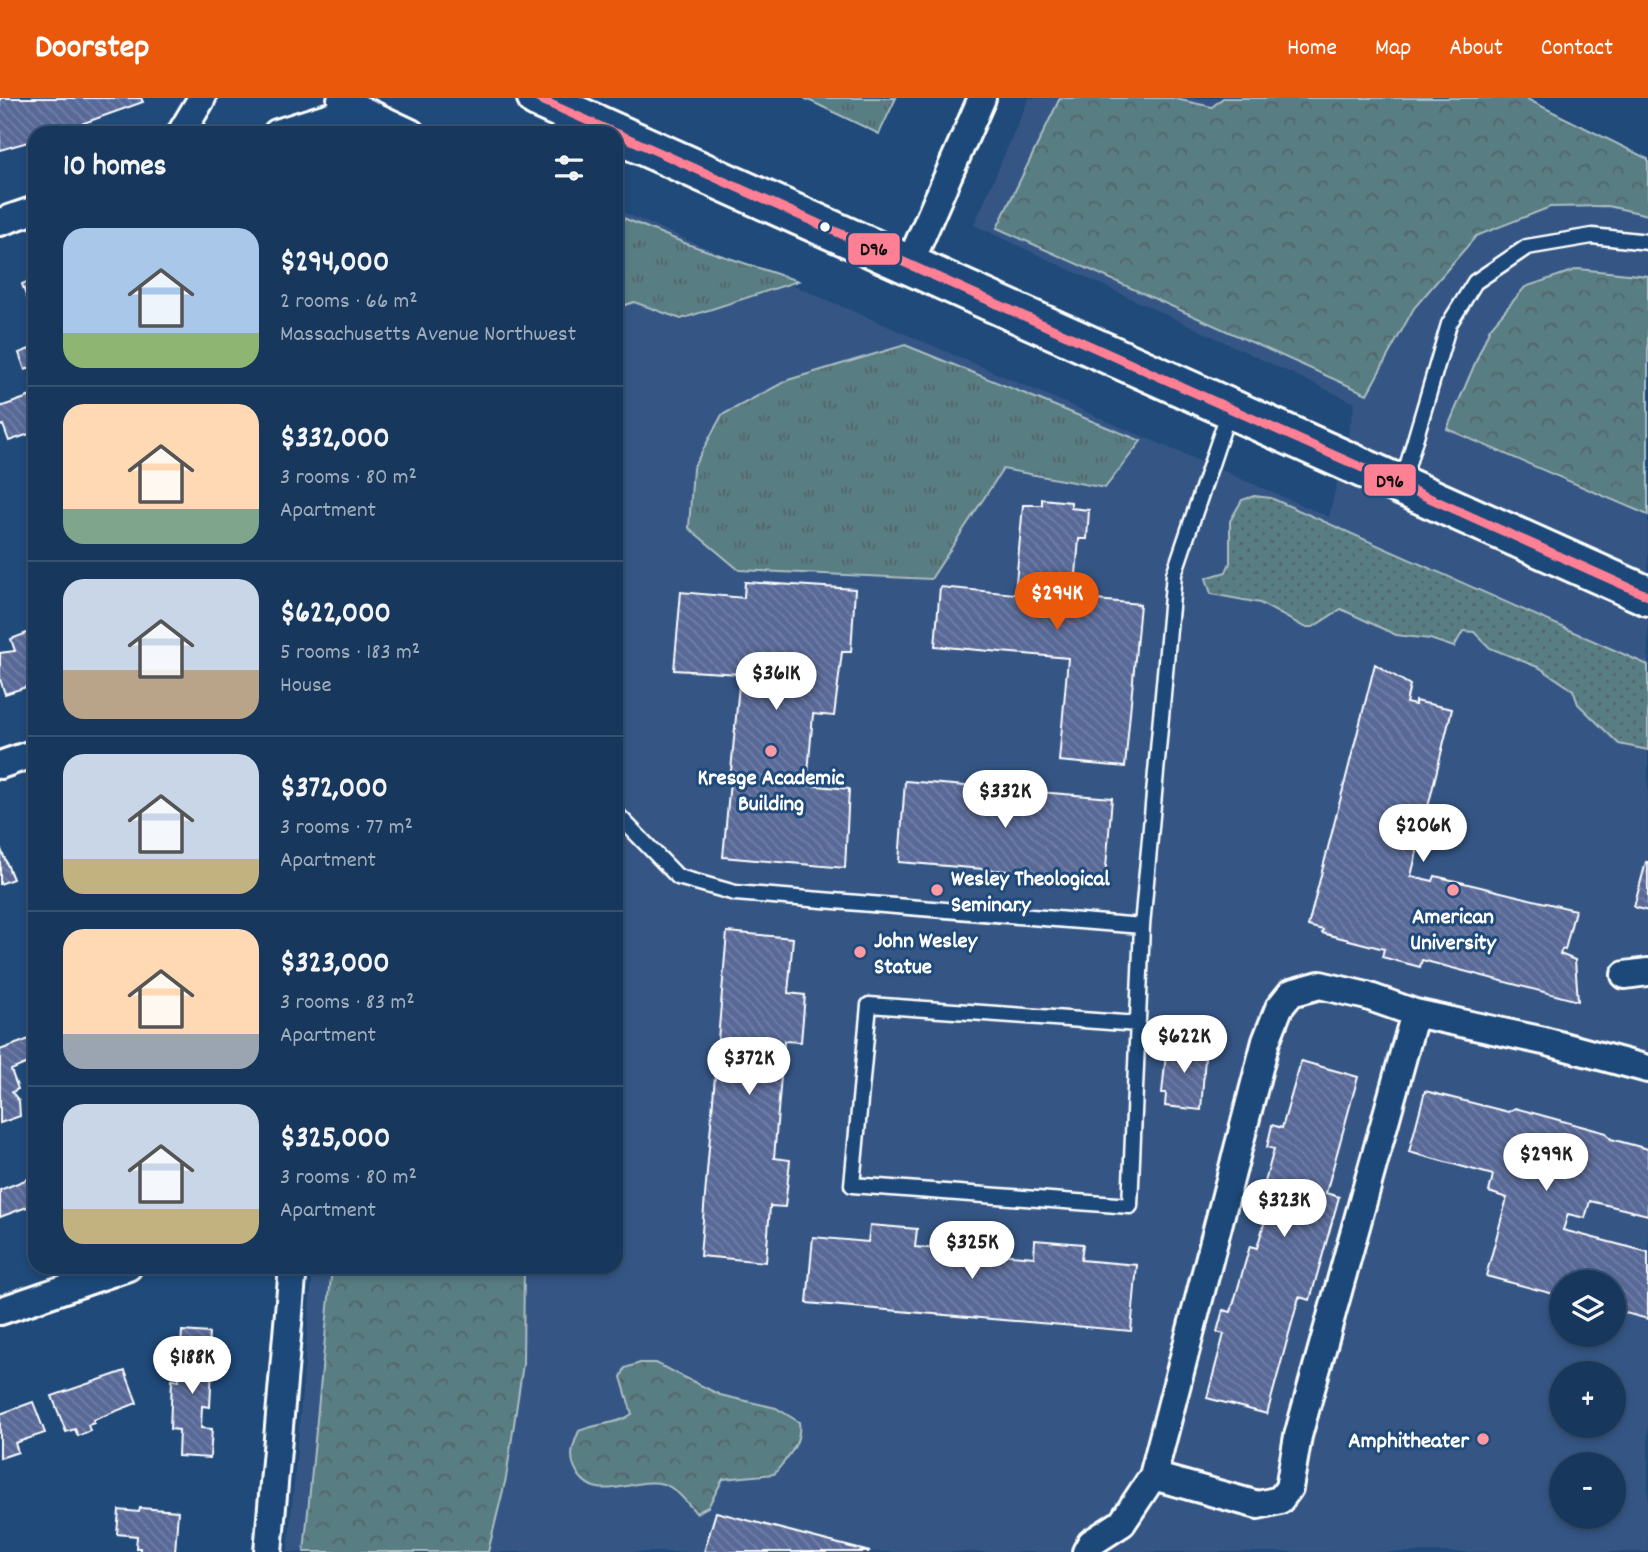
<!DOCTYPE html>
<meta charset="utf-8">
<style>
:root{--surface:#17385c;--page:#203f62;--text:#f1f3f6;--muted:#9eacbb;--line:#365272;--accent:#ea580c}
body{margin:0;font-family:Dekko,sans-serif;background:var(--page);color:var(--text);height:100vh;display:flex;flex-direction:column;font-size:26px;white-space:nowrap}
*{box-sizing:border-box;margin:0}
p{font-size:23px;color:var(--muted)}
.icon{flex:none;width:38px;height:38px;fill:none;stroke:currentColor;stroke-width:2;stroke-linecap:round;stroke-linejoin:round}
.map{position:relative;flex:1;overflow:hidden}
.side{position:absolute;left:28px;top:28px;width:595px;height:1148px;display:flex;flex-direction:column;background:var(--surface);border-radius:21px;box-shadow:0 4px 10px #0003,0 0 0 2px var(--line)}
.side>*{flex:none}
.buttons{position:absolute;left:1549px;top:1172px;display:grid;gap:14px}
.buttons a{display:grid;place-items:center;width:77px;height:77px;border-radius:50%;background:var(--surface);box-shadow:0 4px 10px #0003,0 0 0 2px var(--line);font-size:35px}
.price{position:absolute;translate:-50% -60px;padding:0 16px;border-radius:24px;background:#fff;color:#222;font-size:23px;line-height:46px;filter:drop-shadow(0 2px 4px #0008)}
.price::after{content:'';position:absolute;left:50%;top:42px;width:21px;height:16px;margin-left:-10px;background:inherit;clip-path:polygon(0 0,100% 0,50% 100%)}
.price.on{background:var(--accent);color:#fff}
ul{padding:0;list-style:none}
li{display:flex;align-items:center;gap:21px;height:175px;padding:0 35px}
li+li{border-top:2px solid var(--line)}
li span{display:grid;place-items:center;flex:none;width:196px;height:140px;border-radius:21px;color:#555}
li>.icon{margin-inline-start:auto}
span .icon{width:84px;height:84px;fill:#fffc;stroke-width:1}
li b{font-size:30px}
h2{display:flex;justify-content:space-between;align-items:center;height:84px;padding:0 35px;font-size:30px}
header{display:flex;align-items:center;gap:42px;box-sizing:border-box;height:98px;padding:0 35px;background:var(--accent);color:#fff}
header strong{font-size:33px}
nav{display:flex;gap:38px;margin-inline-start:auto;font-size:24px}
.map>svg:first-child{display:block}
.built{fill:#345685;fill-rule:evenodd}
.grass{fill:url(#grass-tufts);stroke:#acbec1;stroke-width:2}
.forest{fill:url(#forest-crowns);stroke:#acbec1;stroke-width:2}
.garden{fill:url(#garden-dots);stroke:#acbec1;stroke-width:2}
.building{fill:url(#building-back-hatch);stroke:#fff;stroke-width:2}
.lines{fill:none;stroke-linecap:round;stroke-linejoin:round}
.service-casing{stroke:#fff;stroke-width:19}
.minor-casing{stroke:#fff;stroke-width:32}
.primary-casing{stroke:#fff;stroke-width:44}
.service{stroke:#1f4a7a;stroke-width:14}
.minor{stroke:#1f4a7a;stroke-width:26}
.primary{stroke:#1f4a7a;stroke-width:38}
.bus-1-casing{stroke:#1f4a7a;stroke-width:14}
.bus-1{stroke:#ff8094;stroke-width:9}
.bus-dot{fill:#fff;stroke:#1f4a7a;stroke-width:2.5}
.poi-dot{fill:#ff9aa2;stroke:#1f4a7a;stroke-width:2.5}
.labels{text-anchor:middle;stroke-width:6;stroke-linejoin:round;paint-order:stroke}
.poi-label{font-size:23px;font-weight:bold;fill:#fff;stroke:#1f4a7a}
.line-badge{stroke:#1f4a7a;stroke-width:2.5}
.pale-badge-label{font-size:19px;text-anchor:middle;font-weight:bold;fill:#111}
</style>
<header>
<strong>Doorstep</strong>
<nav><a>Home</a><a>Map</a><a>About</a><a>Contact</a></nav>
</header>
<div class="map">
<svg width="1648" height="1454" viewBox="0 0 1648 1454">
<defs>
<pattern id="grass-tufts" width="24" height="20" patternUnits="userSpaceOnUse" patternTransform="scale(1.75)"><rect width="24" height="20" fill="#587d83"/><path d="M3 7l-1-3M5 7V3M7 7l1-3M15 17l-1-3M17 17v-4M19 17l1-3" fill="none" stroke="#526468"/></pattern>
<pattern id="forest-crowns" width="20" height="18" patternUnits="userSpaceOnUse" patternTransform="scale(1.75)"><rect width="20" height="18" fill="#587d83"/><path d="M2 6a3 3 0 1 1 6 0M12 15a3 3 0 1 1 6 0" fill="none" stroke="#526468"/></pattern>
<pattern id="garden-dots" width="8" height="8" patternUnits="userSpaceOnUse" patternTransform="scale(1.75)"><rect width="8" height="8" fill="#587d83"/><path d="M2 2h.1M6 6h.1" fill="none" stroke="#526468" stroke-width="1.8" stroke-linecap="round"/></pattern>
<pattern id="building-back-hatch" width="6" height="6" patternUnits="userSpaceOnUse" patternTransform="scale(1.75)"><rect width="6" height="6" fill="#596997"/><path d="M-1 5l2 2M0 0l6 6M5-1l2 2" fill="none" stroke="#7280a7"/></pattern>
</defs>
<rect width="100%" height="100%" fill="#1f4a7a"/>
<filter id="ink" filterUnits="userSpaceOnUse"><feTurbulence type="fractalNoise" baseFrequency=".0143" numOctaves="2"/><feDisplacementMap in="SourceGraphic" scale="14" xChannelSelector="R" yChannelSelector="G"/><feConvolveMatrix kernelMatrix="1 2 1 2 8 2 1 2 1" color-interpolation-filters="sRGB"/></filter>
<g filter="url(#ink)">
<path class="built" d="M 1029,0 L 1464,0 L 1648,91 L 1648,1454 L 288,1454 L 313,1169 L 616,1169 L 616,111 L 1329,419 L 1355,305 L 974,127 ZM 1561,1185 L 1614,1185 L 1614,1237 L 1561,1237 ZM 1561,1276 L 1614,1276 L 1614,1328 L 1561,1328 ZM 1561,1367 L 1614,1367 L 1614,1419 L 1561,1419 Z"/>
<path class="grass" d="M 804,0 L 896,0 L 879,36 Z
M 616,117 L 687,146 L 798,183 L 681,221 L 634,204 L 616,210 Z
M 905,247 L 1141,343 L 1105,390 L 1003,371 L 931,481 L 739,472 L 689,430 L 693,370 L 722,317 L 788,282 Z"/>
<path class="forest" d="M 1060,0 L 1171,0 L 1212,9 L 1223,0 L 1525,0 L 1648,61 L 1648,117 L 1608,108 L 1550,109 L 1476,138 L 1414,210 L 1367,296 L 997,130 Z
M 1578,171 L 1648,178 L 1648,417 L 1447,331 L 1490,230 L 1525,189 Z
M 332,1169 L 524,1169 L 523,1266 L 506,1380 L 488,1454 L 304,1454 Z
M 640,1265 L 656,1265 L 720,1297 L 776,1310 L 799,1324 C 802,1346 787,1360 774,1376 L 723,1381 L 708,1409 L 696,1415 C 687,1405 677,1390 663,1386 C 634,1378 596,1408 577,1374 C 568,1359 573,1347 579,1333 C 597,1325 617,1327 632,1316 L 621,1279 L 625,1270 Z"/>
<path class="garden" d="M 1254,398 L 1271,400 L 1648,567 L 1648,652 L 1619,646 L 1578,606 L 1573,592 L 1540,570 L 1490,550 L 1474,534 L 1463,533 L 1454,549 L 1430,541 L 1396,537 L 1341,511 L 1313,529 L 1304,529 L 1260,505 L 1211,496 L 1206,480 L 1226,474 L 1230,465 L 1230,423 L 1242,402 Z"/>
<path class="building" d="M 0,0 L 141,0 L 143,4 L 56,35 L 35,35 L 35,42 L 0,52 Z
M 35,181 L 35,201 L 28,203 L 22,186 Z
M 35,249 L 35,268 L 25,272 L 19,255 Z
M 34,297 L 35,334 L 9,343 L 3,327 L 0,328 L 0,309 Z
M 1042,401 L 1071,404 L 1071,410 L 1089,412 L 1087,441 L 1079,441 L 1074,500 L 1140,506 L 1125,669 L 1059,663 L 1068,560 L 935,548 L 940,489 L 1015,496 L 1023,407 L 1042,407 Z
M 745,484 L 855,491 L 851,554 L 842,554 L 834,618 L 813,616 L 807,687 L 849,691 L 845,770 L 723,759 L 740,576 L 674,572 L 681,494 L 744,500 Z
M 35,532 L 35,586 L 5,596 L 0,581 L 0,555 L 15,553 L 11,541 Z
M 1375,566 L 1410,587 L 1406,605 L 1415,607 L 1415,603 L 1452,611 L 1411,778 L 1433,783 L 1435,778 L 1575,812 L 1565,852 L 1562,851 L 1560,856 L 1575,862 L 1578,903 L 1422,862 L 1420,869 L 1382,859 L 1384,851 L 1322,835 L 1323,832 L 1308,828 Z
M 905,683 L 1112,700 L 1105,781 L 899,764 Z
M 0,749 L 13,781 L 0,786 Z
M 1646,764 L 1648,764 L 1648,813 L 1634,809 Z
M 727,834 L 793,840 L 788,895 L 805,897 L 801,944 L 784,943 L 774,1060 L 790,1062 L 785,1109 L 770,1108 L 766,1164 L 700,1158 Z
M 29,941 L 35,962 L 11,972 L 18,991 L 12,994 L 19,1003 L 20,1018 L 0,1025 L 0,952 Z
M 1170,943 L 1206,946 L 1201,1012 L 1165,1008 L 1166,995 L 1162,995 L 1166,956 L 1169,956 Z
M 1301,963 L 1358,979 L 1326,1095 L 1339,1099 L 1310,1202 L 1299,1199 L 1267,1316 L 1207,1300 L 1224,1236 L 1217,1234 L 1223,1212 L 1231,1214 L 1250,1148 L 1257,1150 L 1266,1119 L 1256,1117 L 1274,1051 L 1267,1049 L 1272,1027 L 1282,1030 Z
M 1425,993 L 1508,1014 L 1515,1010 L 1606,1035 L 1611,1041 L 1648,1051 L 1648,1117 L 1590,1103 L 1585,1120 L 1568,1116 L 1563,1132 L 1648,1154 L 1648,1221 L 1614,1212 L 1614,1185 L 1561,1185 L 1561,1198 L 1486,1178 L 1507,1100 L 1489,1094 L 1493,1077 L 1409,1054 Z
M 35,1072 L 35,1106 L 0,1119 L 0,1092 L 33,1079 L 31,1073 Z
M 870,1127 L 917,1131 L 915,1149 L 1034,1159 L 1035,1142 L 1083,1146 L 1081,1162 L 1137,1167 L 1131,1233 L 807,1205 L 813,1139 L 868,1144 Z
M 182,1233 L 209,1235 L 207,1269 L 212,1269 L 210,1309 L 202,1308 L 201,1330 L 212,1331 L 210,1360 L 178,1358 L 179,1332 L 170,1331 L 172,1281 L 179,1282 Z
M 125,1273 L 137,1305 L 93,1322 L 94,1325 L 88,1327 L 90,1333 L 78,1338 L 75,1331 L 66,1334 L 52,1298 Z
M 33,1304 L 45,1335 L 15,1345 L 18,1354 L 0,1360 L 0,1316 Z
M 140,1410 L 178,1413 L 175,1454 L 140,1454 L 140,1450 L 136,1450 L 137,1438 L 117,1436 L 119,1412 L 139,1414 Z
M 716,1414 L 870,1454 L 704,1454 Z"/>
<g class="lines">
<g class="service-casing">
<path id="service" d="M 1402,386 L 1449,226 L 1475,184 L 1527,149 L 1592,138 L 1648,144
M 616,715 L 678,779 L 735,795 L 1142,828
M 1138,926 L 869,907 L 852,1087 L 1130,1108 L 1142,828 L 1174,476 L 1229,313"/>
</g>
<g class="minor-casing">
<path id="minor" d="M 341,2 L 411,35
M 181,35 L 202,0
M 277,35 L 356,10
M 0,124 L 35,112
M 909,167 L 982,0
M 0,667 L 35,655
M 1625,877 L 1648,874
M 0,1213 L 128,1169
M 1153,1378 L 1258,1407 L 1280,1402 L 1289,1390 L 1298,1338 L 1415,915
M 268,1454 L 293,1169
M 1086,1454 L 1091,1445 L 1122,1425 L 1153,1378 L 1266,943 L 1279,910 L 1291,895 L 1320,887 L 1367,898 L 1415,915 L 1544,943 L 1648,971"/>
</g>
<g class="primary-casing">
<path id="primary" d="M 537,0 L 1648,498"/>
</g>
<use href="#service" class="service"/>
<use href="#minor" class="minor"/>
<use href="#primary" class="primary"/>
<g class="bus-1-casing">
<path id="bus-1" d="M 537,0 L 615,35
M 616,35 L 1648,498"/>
</g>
<use href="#bus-1" class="bus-1"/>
</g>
</g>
<circle class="bus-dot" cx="825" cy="129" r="6"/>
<g class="poi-dot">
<circle cx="771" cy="653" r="7"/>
<circle cx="937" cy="792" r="7"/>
<circle cx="1453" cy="792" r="7"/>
<circle cx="860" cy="854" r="7"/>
<circle cx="1483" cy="1341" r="7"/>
</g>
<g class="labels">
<g class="poi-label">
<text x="771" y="686">Kresge Academic<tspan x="771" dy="26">Building</tspan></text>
<text x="951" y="787" text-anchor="start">Wesley Theological<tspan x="951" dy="26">Seminary</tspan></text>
<text x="1453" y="825">American<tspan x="1453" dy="26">University</tspan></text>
<text x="874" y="849" text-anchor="start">John Wesley<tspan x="874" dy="26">Statue</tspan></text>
<text x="1469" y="1349" text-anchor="end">Amphitheater</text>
</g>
</g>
<g class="line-badge">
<rect x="847" y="134" width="54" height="34" rx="7" fill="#ff8094"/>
<rect x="1363" y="365" width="54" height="34" rx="7" fill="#ff8094"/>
</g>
<g class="pale-badge-label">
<text x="874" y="157">D96</text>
<text x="1390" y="389">D96</text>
</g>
</svg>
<div class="buttons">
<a><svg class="icon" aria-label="layers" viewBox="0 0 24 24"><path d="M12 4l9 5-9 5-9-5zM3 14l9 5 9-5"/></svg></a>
<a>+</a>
<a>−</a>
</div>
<b class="price on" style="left:1057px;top:534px">$294K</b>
<b class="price" style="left:776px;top:614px">$361K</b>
<b class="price" style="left:1005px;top:732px">$332K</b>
<b class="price" style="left:1423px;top:766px">$206K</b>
<b class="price" style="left:1184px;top:977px">$622K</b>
<b class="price" style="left:749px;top:999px">$372K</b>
<b class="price" style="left:1546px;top:1095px">$299K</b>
<b class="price" style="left:1284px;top:1141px">$323K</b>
<b class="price" style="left:972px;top:1183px">$325K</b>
<b class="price" style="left:192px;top:1298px">$188K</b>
<section class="side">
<h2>10 homes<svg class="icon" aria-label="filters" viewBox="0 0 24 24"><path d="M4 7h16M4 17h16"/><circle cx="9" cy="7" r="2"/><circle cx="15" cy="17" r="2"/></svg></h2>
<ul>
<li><span style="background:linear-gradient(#a9c7e8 75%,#8fb573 0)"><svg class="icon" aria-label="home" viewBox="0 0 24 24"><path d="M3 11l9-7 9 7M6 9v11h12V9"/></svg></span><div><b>$294,000</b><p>2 rooms · 66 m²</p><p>Massachusetts Avenue Northwest</p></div></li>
<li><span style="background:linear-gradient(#ffd9b3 75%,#7fa58c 0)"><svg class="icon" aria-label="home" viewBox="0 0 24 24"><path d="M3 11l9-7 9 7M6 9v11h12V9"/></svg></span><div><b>$332,000</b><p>3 rooms · 80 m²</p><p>Apartment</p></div></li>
<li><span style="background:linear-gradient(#c9d6e8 65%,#b9a48a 0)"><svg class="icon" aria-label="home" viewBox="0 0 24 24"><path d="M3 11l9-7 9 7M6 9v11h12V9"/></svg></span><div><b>$622,000</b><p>5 rooms · 183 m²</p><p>House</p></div></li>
<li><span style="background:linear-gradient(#c9d6e8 75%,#c2b280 0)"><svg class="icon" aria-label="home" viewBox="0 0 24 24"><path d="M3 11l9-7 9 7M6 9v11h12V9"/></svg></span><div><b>$372,000</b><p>3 rooms · 77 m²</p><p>Apartment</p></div></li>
<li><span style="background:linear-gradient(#ffd9b3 75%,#9aa5b1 0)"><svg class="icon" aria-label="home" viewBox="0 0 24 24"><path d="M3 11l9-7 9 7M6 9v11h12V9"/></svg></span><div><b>$323,000</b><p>3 rooms · 83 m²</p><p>Apartment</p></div></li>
<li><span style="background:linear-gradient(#c9d6e8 75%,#c2b280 0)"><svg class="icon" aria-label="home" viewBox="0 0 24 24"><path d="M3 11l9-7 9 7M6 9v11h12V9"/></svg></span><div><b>$325,000</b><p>3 rooms · 80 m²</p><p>Apartment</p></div></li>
</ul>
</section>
</div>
